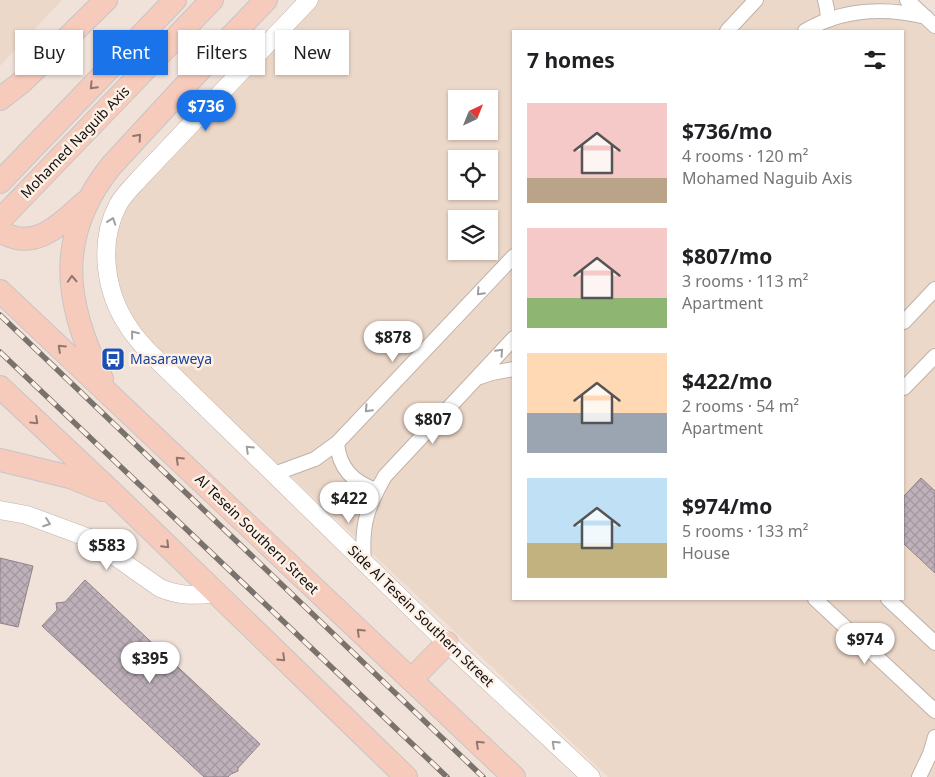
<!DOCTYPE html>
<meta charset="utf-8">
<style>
:root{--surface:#fff;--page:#f6f6f6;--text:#202124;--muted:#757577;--accent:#1a73e8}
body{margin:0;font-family:"Noto Sans",sans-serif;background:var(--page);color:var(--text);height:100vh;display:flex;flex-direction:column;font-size:19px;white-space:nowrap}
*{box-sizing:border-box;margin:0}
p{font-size:16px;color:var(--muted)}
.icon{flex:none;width:28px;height:28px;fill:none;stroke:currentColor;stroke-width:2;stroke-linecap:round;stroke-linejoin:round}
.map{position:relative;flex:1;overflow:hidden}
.sheet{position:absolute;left:512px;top:30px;width:392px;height:570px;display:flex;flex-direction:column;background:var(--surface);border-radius:0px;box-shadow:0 1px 4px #0004}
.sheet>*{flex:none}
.hud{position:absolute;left:15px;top:30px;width:422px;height:45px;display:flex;gap:10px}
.needle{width:32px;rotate:43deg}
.controls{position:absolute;left:448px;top:90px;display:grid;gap:10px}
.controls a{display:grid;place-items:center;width:50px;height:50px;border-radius:0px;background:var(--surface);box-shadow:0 1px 4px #0004;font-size:25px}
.price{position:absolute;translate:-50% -42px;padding:0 11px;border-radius:18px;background:#fff;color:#222;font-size:16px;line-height:32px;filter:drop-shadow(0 1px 2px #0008)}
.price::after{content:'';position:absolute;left:50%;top:30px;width:15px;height:11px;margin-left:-8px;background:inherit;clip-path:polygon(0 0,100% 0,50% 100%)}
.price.current{background:var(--accent);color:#fff}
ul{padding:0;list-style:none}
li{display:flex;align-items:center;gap:15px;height:125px;padding:0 15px}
li span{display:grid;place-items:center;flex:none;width:140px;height:100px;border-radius:0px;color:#555}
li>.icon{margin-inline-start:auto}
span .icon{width:60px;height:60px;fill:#fffc;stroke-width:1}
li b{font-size:21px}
h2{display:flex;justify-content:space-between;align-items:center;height:60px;padding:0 15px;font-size:21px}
.chip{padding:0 18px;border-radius:0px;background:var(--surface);box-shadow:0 1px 4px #0004;font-size:18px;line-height:45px}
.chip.current{background:var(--accent);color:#fff}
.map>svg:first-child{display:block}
.built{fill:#ecd8c9;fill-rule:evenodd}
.building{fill:url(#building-cross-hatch);stroke:#8f828a}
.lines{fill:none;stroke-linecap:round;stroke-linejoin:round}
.minor-casing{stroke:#bfb2a9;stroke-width:16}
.tertiary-casing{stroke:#bfb2a9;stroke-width:19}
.primary-casing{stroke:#c6c5c5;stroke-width:24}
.minor{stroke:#fff;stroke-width:14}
.tertiary{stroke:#fff;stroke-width:18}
.primary{stroke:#f7cbbc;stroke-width:22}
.rail-casing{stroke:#7a726c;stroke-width:5.5}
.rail{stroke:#fdf0e6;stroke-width:4;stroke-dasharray:11;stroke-linecap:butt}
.oneway{stroke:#90766d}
.oneway2{stroke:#a19f9e}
.labels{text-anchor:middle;stroke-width:5;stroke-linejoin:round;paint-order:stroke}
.street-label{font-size:14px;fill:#130f0c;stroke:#fdf0e6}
.transit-label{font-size:14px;fill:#164399;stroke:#fdf0e6;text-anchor:start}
</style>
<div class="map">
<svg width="935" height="777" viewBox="0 0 935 777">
<defs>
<pattern id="building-cross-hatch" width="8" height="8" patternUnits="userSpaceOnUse" patternTransform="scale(1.25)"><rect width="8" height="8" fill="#bfb1ba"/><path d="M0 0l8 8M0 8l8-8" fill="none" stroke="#a3979f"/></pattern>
</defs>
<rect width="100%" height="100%" fill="#f0e2d9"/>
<path class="built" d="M 0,0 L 62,0 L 0,66 Z
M 316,0 L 917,0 L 935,17 L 935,777 L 608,777 L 142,335 L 105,280 L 108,239 L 125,205 ZM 514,31 L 904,31 L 904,599 L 514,599 ZM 456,99 L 489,99 L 489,131 L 456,131 ZM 456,159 L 489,159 L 489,191 L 456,191 ZM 456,219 L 489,219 L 489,251 L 456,251 Z"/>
<path class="building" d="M 921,478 L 935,491 L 935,573 L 904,544 L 904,496 Z
M 0,558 L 33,566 L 18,627 L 0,623 Z
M 85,580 L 260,744 L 238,768 L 238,771 L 231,774 L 228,777 L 204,777 L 42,626 L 57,610 L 56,603 L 65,602 Z"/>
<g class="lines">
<g class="minor-casing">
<path id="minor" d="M 825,0 L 827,9 L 828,20
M 907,0 L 935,26
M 727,31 L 756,0
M 805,31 C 842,9 885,7 926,17
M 904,322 L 935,289
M 477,378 L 492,373 L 514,369
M 904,388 L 935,356
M 337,443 C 339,468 353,483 377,490
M 274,474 L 315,459 L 337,443 L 514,256
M 364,561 C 361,526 367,507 385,476 L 514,338
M 815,599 L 935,711
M 888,599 L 935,643
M 919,777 L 930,754 L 935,737"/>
</g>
<g class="tertiary-casing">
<path id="tertiary" d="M 309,0 L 140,178 C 133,186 123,195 118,205 C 98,242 105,292 128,326 C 133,335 141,343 147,350 L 447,643 L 591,777
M 0,510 L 27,515 L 89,538 L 160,588 C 179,596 195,596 215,593"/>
</g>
<g class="primary-casing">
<path id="primary" d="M 0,99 L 22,82 L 106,0
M 0,182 L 175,0
M 0,220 L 212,0
M 0,231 C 34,253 61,224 85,202
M 0,291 L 514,777
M 102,379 C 64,303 55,236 111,166 L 219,49 L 266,0
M 0,387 L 116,496 L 406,777
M 0,460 L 70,477 L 102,490
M 411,680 L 447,643"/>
</g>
<use href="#minor" class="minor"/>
<use href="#tertiary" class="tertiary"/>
<use href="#primary" class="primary"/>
<g class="rail-casing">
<path id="rail" d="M 0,315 L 483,777
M 0,352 L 447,777"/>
</g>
<use href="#rail" class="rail"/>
</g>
<defs><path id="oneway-chevron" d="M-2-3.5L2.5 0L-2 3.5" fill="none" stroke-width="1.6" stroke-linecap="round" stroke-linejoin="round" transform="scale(1.25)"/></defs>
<g class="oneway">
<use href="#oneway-chevron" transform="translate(93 86) rotate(134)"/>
<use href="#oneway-chevron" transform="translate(138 137) rotate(-48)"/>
<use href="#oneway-chevron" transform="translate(72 279) rotate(-93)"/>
<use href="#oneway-chevron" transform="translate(61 348) rotate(-137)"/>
<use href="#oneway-chevron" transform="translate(35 421) rotate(43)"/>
<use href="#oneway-chevron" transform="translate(179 460) rotate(-136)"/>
<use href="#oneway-chevron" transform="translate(166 545) rotate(45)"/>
<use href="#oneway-chevron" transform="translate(360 632) rotate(-136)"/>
<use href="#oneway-chevron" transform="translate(282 658) rotate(44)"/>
<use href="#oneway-chevron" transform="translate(479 744) rotate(-137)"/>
</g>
<g class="oneway2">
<use href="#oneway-chevron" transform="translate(112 221) rotate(-71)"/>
<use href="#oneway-chevron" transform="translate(480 292) rotate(133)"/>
<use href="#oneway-chevron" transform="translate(134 334) rotate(-129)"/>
<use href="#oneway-chevron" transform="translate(500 352) rotate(-47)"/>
<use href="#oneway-chevron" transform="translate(368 409) rotate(133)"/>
<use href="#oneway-chevron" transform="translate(249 449) rotate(-136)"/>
<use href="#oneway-chevron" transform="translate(47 523) rotate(20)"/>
<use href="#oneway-chevron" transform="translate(555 744) rotate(-137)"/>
</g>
<defs>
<g id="bus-square" transform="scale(1.25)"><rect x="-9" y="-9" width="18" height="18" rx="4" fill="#1a4fb4" stroke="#fdf0e6"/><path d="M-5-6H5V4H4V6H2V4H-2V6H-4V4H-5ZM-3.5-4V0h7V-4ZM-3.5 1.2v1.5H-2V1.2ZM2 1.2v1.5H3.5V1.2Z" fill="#fff"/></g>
</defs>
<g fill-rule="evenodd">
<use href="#bus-square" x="113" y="359"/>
</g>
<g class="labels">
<g class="street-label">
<text transform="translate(75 142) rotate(-46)" y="5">Mohamed Naguib Axis</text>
<text transform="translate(257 534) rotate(44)" y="5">Al Tesein Southern Street</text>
<text transform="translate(421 616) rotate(44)" y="5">Side Al Tesein Southern Street</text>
</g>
<g class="transit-label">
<text x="130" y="364">Masaraweya</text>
</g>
</g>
</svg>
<div class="controls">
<a><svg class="needle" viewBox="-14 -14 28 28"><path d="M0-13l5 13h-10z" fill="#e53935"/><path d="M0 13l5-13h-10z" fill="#757577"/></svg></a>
<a><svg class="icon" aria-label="locate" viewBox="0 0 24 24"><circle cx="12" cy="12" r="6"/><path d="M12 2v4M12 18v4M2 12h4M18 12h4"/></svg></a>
<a><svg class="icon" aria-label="layers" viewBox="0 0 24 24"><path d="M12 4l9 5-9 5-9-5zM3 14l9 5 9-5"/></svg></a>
</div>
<b class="price current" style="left:206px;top:132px">$736</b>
<b class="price" style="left:393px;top:363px">$878</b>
<b class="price" style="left:433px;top:445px">$807</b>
<b class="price" style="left:349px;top:524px">$422</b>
<b class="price" style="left:107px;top:571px">$583</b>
<b class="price" style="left:865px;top:665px">$974</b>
<b class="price" style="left:150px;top:684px">$395</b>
<div class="hud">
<a class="chip">Buy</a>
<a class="chip current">Rent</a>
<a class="chip">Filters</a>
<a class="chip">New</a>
</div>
<section class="sheet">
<h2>7 homes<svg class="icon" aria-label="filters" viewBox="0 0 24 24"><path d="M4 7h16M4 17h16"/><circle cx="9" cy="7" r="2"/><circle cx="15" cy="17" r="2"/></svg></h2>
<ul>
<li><span style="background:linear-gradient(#f6c9c9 75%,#b9a48a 0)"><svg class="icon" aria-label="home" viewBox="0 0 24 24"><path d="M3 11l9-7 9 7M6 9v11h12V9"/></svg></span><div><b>$736/mo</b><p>4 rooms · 120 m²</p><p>Mohamed Naguib Axis</p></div></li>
<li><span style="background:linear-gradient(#f6c9c9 70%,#8fb573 0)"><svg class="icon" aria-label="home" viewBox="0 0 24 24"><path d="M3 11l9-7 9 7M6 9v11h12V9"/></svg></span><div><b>$807/mo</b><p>3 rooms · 113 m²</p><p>Apartment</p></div></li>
<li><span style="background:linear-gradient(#ffd9b3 60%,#9aa5b1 0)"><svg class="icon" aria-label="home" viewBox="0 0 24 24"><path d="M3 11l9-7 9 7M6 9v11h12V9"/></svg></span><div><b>$422/mo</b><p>2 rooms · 54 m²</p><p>Apartment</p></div></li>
<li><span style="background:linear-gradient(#bfe0f5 65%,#c2b280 0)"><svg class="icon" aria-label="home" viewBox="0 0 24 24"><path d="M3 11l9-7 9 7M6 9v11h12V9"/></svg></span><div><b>$974/mo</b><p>5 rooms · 133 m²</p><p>House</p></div></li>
</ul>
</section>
</div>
